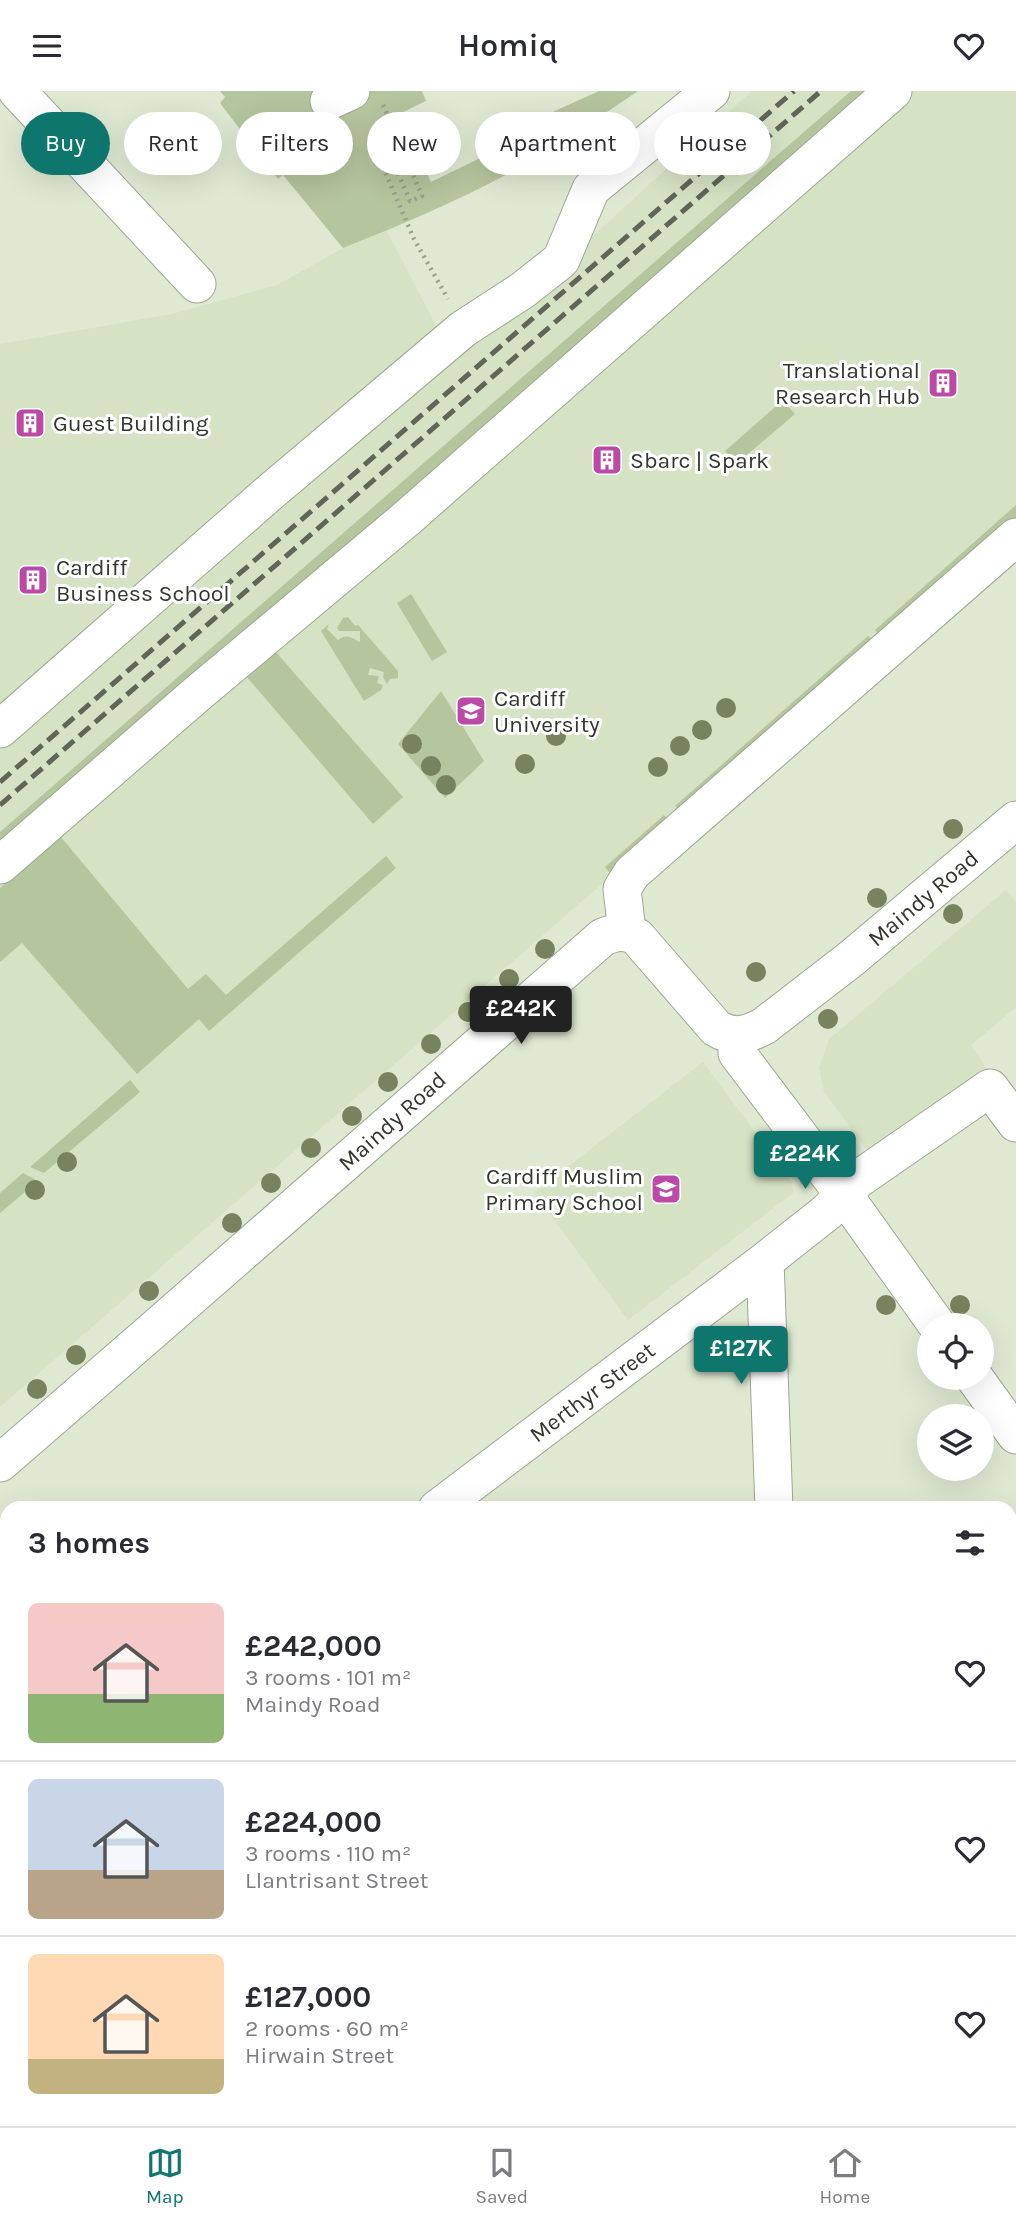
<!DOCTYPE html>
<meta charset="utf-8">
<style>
:root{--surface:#fff;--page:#f2f2f3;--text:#2b2b33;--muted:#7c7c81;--line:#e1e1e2;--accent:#0f766e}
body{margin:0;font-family:Karla,sans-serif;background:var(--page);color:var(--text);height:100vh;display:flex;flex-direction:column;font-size:26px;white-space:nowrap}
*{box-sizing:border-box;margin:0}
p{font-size:23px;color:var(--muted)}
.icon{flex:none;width:38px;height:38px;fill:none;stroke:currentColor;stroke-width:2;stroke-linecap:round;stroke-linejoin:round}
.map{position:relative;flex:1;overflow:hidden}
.details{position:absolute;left:0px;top:1410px;width:1017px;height:625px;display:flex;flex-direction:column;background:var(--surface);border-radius:21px 21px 0 0;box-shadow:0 7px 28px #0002}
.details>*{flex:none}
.guide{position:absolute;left:21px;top:21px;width:975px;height:63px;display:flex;gap:14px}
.controls{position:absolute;left:917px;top:1222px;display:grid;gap:14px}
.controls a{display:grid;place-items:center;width:77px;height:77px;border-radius:50%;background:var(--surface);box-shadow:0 7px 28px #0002;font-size:35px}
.price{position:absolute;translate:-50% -60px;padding:0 16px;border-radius:7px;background:var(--accent);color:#fff;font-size:23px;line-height:46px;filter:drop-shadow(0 2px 4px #0008)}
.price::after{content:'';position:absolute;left:50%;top:42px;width:21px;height:16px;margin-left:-10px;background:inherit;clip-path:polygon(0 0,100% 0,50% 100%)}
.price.on{background:#222;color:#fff}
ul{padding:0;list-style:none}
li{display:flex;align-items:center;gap:21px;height:175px;padding:0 28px}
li+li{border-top:2px solid var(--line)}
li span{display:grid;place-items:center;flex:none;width:196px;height:140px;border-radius:10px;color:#555}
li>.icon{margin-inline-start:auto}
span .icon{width:84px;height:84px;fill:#fffc;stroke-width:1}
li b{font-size:30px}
h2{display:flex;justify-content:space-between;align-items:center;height:84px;padding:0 28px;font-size:30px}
.tag{padding:0 24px;border-radius:32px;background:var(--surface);box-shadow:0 7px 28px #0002;font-size:24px;line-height:63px}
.tag.on{background:var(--accent);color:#fff}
header{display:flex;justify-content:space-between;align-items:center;height:91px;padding:0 28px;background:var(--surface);font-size:32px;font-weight:600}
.tab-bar{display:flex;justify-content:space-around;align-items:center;height:98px;border-top:2px solid var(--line);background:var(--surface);font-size:19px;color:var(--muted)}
.tab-bar a{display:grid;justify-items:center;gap:4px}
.tab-bar .on{color:var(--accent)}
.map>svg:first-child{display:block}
.built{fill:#d5e2c3}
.green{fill:#b5c59e}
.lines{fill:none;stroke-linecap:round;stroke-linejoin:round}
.minor-casing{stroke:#9ea791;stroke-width:39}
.path{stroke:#969e8c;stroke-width:4.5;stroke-dasharray:2 5;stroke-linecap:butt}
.minor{stroke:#fff;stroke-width:37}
.rail{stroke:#606558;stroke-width:5;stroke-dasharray:14 7;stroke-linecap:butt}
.tree{fill:#76835e}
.labels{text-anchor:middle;stroke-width:6;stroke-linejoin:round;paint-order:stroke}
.poi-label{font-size:23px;fill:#32362c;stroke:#fff;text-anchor:start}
.street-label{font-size:23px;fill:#32362c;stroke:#fff}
</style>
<header><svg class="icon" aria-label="menu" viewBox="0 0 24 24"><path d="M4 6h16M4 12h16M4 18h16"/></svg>Homiq<svg class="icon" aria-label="heart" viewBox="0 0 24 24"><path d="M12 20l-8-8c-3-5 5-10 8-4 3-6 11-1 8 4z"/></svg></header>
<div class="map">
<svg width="1016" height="2035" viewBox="0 0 1016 2035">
<rect width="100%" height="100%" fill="#dfe9d2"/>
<path class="built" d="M 752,0 L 1016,0 L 1016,433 L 0,1316 L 0,253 L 172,223 L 277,194 L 343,157 L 387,140 L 453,268 L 484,244 Z
M 1006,799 L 1016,811 L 1016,916 L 971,954 L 990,982 L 873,1067 L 824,1001 L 819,977 L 829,948 Z
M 703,971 L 792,1091 L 793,1102 L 628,1229 L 534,1102 Z"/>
<path class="green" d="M 220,0 L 422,0 L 426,10 L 399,23 L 431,91 L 550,33 L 546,24 L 599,0 L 638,0 C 598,27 558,55 515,79 C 460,109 401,134 343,157 L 283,84 L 278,88 L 220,12 L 225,6 Z
M 851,0 L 870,0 L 0,755 L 0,741 Z
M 783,309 L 795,323 L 736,373 L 725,360 Z
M 1016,414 L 1016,433 L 883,549 L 875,539 Z
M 411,503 L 447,561 L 432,570 L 397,512 Z
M 348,526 L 355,535 L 358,534 L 398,580 L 398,587 L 390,588 L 387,593 L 383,586 L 384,581 L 370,577 L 368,584 L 379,585 L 377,592 L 383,594 L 381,599 L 364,610 L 321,540 L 329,533 L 327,538 L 338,549 C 347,542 351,547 360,551 L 360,540 L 339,540 L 337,537 L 343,527 Z
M 868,545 L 877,555 L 683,724 L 675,715 Z
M 275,560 L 403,706 L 373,733 L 246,585 Z
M 441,600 L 484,670 L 445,707 L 398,653 Z
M 664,724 L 672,733 L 612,785 L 605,776 Z
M 60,745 L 188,898 L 206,883 L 226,904 L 386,765 L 396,777 L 209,940 L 199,928 L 137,983 L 22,852 L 0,871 L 0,797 Z
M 130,989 L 140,1001 L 44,1082 L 30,1076 Z
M 23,1082 L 38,1090 L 0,1122 L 0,1102 Z"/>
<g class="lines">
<g class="minor-casing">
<path id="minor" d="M 17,0 L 197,193
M 329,10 L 351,0
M 0,638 L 268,403 L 463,238 L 523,199 L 561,169 L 591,98 L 711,0
M 0,774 L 197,603 L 406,428 L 893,0
M 627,840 L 622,798 L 632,782 L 1016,446
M 737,945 L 737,962 L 844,1104 L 937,1234
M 765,1170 L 774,1418
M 974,1286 L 1016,1344
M 0,1372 C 202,1198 401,1021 603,846 C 616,841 624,839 637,846 L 716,937 C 734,948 747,944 764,935 L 852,867 L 1016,729
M 437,1418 L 765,1170 L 827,1121 L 857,1089 L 990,997 L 1016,1032
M 0,1748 L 7,1743
M 1010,1805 L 1016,1804
M 1010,1982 L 1016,1982
M 136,2028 L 136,2035
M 467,2028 L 467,2035
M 795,2028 L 795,2035"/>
</g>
<path class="path" d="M 383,14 L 422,105 L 410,110 L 380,41 L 370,46 L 414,148 L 448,208"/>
<use href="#minor" class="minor"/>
<path class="rail" d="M 0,691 L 794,0
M 0,714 L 821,0"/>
</g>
<g class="tree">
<circle cx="726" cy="617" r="10"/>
<circle cx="702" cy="639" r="10"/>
<circle cx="556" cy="645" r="10"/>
<circle cx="412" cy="653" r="10"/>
<circle cx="680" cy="655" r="10"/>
<circle cx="525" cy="673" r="10"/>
<circle cx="431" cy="675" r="10"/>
<circle cx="658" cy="676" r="10"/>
<circle cx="446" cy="694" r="10"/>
<circle cx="953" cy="738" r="10"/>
<circle cx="877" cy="807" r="10"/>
<circle cx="953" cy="823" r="10"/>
<circle cx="545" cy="858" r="10"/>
<circle cx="756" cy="881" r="10"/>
<circle cx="509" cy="888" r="10"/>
<circle cx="468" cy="921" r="10"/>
<circle cx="828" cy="928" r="10"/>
<circle cx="431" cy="953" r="10"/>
<circle cx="388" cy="991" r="10"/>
<circle cx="352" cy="1025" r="10"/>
<circle cx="311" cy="1057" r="10"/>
<circle cx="67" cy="1071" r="10"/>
<circle cx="271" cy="1092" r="10"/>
<circle cx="35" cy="1099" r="10"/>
<circle cx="232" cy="1132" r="10"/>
<circle cx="149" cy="1200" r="10"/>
<circle cx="886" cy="1214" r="10"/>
<circle cx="960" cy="1214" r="10"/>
<circle cx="76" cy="1264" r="10"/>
<circle cx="37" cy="1298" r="10"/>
</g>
<defs>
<g id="building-square" transform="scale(1.575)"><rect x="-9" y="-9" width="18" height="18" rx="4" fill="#bb49a5" stroke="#fff"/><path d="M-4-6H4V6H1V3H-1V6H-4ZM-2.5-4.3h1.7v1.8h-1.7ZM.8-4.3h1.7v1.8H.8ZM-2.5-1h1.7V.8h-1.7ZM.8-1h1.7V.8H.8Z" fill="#fff"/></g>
<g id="university-square" transform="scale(1.575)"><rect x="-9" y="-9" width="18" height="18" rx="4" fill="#bb49a5" stroke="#fff"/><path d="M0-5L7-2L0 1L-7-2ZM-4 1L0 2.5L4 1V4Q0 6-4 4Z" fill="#fff"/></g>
<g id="school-square" transform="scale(1.575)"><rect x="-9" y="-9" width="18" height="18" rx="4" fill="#bb49a5" stroke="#fff"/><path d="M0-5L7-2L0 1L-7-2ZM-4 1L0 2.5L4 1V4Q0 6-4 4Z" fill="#fff"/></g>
</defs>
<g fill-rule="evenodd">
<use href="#building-square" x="943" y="292"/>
<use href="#building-square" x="30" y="332"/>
<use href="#building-square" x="607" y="369"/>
<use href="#building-square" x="33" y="489"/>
<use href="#university-square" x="471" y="620"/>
<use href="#school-square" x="666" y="1098"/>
</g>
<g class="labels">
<g class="poi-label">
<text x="920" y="287" text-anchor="end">Translational<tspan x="920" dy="26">Research Hub</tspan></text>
<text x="53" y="340">Guest Building</text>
<text x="630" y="377">Sbarc | Spark</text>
<text x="56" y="484">Cardiff<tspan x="56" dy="26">Business School</tspan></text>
<text x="494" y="615">Cardiff<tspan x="494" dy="26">University</tspan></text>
<text x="643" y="1093" text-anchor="end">Cardiff Muslim<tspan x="643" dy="26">Primary School</tspan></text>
</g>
<g class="street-label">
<text transform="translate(923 807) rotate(-40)" y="8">Maindy Road</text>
<text transform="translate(392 1030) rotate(-42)" y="8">Maindy Road</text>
<text transform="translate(592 1301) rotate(-37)" y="8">Merthyr Street</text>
</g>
</g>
</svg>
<div class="controls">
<a><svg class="icon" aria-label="locate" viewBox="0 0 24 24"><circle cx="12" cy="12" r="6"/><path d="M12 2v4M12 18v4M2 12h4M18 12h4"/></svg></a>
<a><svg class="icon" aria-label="layers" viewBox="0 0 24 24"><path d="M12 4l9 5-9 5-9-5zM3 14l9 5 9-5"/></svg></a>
</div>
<b class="price on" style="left:521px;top:955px">£242K</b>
<b class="price" style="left:805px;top:1100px">£224K</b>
<b class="price" style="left:741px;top:1295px">£127K</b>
<div class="guide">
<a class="tag on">Buy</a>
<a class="tag">Rent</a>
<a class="tag">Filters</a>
<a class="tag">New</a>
<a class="tag">Apartment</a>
<a class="tag">House</a>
</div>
<section class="details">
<h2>3 homes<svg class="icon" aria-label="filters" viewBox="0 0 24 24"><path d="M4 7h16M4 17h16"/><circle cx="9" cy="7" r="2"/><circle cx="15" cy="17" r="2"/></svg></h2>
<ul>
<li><span style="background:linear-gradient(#f6c9c9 65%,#8fb573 0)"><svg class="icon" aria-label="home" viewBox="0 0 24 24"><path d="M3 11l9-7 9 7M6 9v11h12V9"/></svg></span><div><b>£242,000</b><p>3 rooms · 101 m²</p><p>Maindy Road</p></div><svg class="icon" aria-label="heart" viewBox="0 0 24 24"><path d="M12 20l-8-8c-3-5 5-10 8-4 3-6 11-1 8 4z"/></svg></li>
<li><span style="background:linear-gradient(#c9d6e8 65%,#b9a48a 0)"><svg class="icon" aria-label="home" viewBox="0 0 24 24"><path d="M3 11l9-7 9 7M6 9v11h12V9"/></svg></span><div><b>£224,000</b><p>3 rooms · 110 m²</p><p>Llantrisant Street</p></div><svg class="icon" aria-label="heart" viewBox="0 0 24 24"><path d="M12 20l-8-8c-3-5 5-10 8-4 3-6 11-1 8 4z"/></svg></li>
<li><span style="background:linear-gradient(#ffd9b3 75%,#c2b280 0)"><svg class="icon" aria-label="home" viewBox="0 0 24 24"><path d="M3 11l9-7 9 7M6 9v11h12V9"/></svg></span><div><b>£127,000</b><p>2 rooms · 60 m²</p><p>Hirwain Street</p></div><svg class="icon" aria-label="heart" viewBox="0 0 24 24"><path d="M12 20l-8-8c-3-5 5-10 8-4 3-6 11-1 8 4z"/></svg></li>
</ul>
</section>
</div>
<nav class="tab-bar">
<a class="on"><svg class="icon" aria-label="map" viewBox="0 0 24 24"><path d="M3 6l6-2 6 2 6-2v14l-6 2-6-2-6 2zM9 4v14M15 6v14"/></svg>Map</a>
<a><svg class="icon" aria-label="saved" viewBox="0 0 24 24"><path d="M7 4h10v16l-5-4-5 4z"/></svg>Saved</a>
<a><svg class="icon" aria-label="home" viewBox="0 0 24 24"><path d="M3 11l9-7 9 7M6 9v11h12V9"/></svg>Home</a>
</nav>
